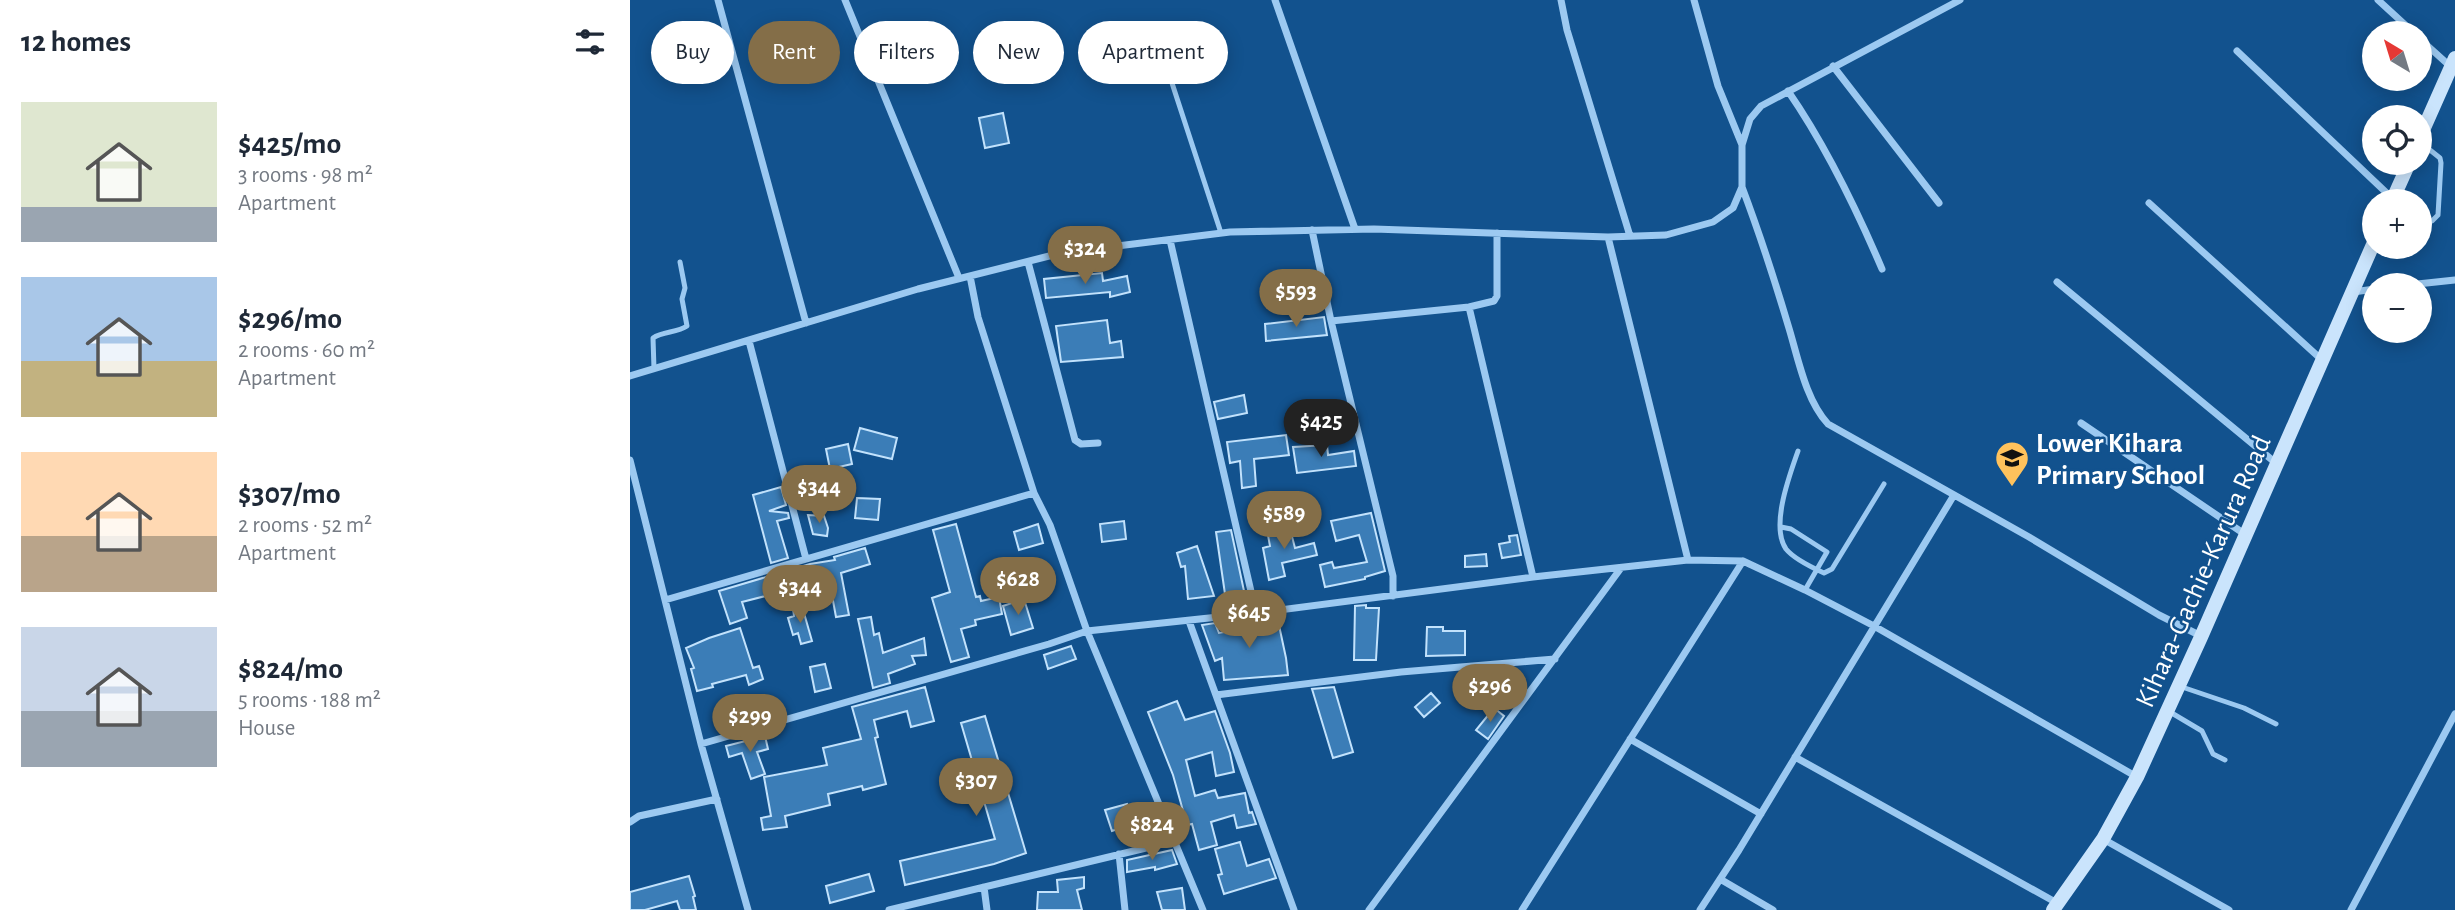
<!DOCTYPE html>
<meta charset="utf-8">
<style>
:root{--surface:#fff;--page:#f2f2f3;--text:#1f2937;--muted:#747a83;--accent:#846e48}
body{margin:0;font-family:"Alegreya Sans",sans-serif;background:var(--page);color:var(--text);height:100vh;display:flex;flex-direction:column;font-size:26px;white-space:nowrap}
*{box-sizing:border-box;margin:0}
p{font-size:23px;color:var(--muted)}
.icon{flex:none;width:38px;height:38px;fill:none;stroke:currentColor;stroke-width:2;stroke-linecap:round;stroke-linejoin:round}
.map{position:relative;flex:1;overflow:hidden}
.side{display:flex;flex-direction:column;background:var(--surface);width:630px}
.side>*{flex:none}
.hud{position:absolute;left:21px;top:21px;width:665px;height:63px;display:flex;gap:14px}
.needle{width:46px;rotate:322deg}
.fabs{position:absolute;left:1732px;top:21px;display:grid;gap:14px}
.fabs a{display:grid;place-items:center;width:70px;height:70px;border-radius:50%;background:var(--surface);box-shadow:0 4px 18px #0003;font-size:35px}
.price{position:absolute;translate:-50% -60px;padding:0 16px;border-radius:24px;background:var(--accent);color:#fff;font-size:23px;line-height:46px;filter:drop-shadow(0 2px 4px #0008)}
.price::after{content:'';position:absolute;left:50%;top:42px;width:21px;height:16px;margin-left:-10px;background:inherit;clip-path:polygon(0 0,100% 0,50% 100%)}
.price.selected{background:#222;color:#fff}
ul{padding:0;list-style:none}
li{display:flex;align-items:center;gap:21px;height:175px;padding:0 21px}
li span{display:grid;place-items:center;flex:none;width:196px;height:140px;border-radius:0px;color:#555}
li>.icon{margin-inline-start:auto}
span .icon{width:84px;height:84px;fill:#fffc;stroke-width:1}
li b{font-size:30px}
h2{display:flex;justify-content:space-between;align-items:center;height:84px;padding:0 21px;font-size:30px}
.chip{padding:0 24px;border-radius:32px;background:var(--surface);box-shadow:0 4px 18px #0003;font-size:24px;line-height:63px}
.chip.selected{background:var(--accent);color:#fff}
main{display:flex;flex:1;min-height:0}
.map>svg:first-child{display:block}
.building{fill:#3b7db7;stroke:#c2e2fc;stroke-width:2}
.lines{fill:none;stroke-linecap:round;stroke-linejoin:round}
.lane{stroke:#9cc9f1;stroke-width:5}
.street{stroke:#9cc9f1;stroke-width:7}
.secondary{stroke:#cae4fc;stroke-width:14}
.labels{text-anchor:middle;stroke-width:5;stroke-linejoin:round;paint-order:stroke}
.poi-label{font-size:28px;font-weight:bold;fill:#fff;stroke:#12528e;text-anchor:start}
.street-label{font-size:28px;fill:#fff;stroke:#12528e}
</style>
<main>
<section class="side">
<h2>12 homes<svg class="icon" aria-label="filters" viewBox="0 0 24 24"><path d="M4 7h16M4 17h16"/><circle cx="9" cy="7" r="2"/><circle cx="15" cy="17" r="2"/></svg></h2>
<ul>
<li><span style="background:linear-gradient(#dfe7d0 75%,#9aa5b1 0)"><svg class="icon" aria-label="home" viewBox="0 0 24 24"><path d="M3 11l9-7 9 7M6 9v11h12V9"/></svg></span><div><b>$425/mo</b><p>3 rooms · 98 m²</p><p>Apartment</p></div></li>
<li><span style="background:linear-gradient(#a9c7e8 60%,#c2b280 0)"><svg class="icon" aria-label="home" viewBox="0 0 24 24"><path d="M3 11l9-7 9 7M6 9v11h12V9"/></svg></span><div><b>$296/mo</b><p>2 rooms · 60 m²</p><p>Apartment</p></div></li>
<li><span style="background:linear-gradient(#ffd9b3 60%,#b9a48a 0)"><svg class="icon" aria-label="home" viewBox="0 0 24 24"><path d="M3 11l9-7 9 7M6 9v11h12V9"/></svg></span><div><b>$307/mo</b><p>2 rooms · 52 m²</p><p>Apartment</p></div></li>
<li><span style="background:linear-gradient(#c9d6e8 60%,#9aa5b1 0)"><svg class="icon" aria-label="home" viewBox="0 0 24 24"><path d="M3 11l9-7 9 7M6 9v11h12V9"/></svg></span><div><b>$824/mo</b><p>5 rooms · 188 m²</p><p>House</p></div></li>
</ul>
</section>
<div class="map">
<svg width="1825" height="910" viewBox="0 0 1825 910">
<rect width="100%" height="100%" fill="#12528e"/>
<path class="building" d="M 373,113 L 379,143 L 355,148 L 349,118 Z
M 472,273 L 473,281 L 497,276 L 500,292 L 480,297 L 480,292 L 416,298 L 414,279 Z
M 694,317 L 697,335 L 636,341 L 635,324 Z
M 477,320 L 480,343 L 491,341 L 493,357 L 431,362 L 426,326 Z
M 614,395 L 617,413 L 588,419 L 584,402 Z
M 230,428 L 267,438 L 262,459 L 224,450 Z
M 656,435 L 659,455 L 624,459 L 626,486 L 612,488 L 610,461 L 600,463 L 597,442 Z
M 218,444 L 222,464 L 200,469 L 196,449 Z
M 697,445 L 698,455 L 724,451 L 726,466 L 667,473 L 663,447 Z
M 181,478 L 186,494 L 167,501 L 163,484 Z
M 151,487 L 156,505 L 139,511 L 158,513 L 159,518 L 147,521 L 158,558 L 141,563 L 123,495 Z
M 227,498 L 250,499 L 248,520 L 225,518 Z
M 741,513 L 755,571 L 735,577 L 735,579 L 695,587 L 690,565 L 702,562 L 704,568 L 737,562 L 729,535 L 706,541 L 701,521 Z
M 178,515 L 194,516 L 198,528 L 197,536 L 183,534 Z
M 494,521 L 496,539 L 472,542 L 470,524 Z
M 326,524 L 346,597 L 350,596 L 351,601 L 369,597 L 372,614 L 345,620 L 346,625 L 331,629 L 339,657 L 321,662 L 302,598 L 320,592 L 303,530 Z
M 408,524 L 413,543 L 389,550 L 384,532 Z
M 659,525 L 665,548 L 684,543 L 687,555 L 652,563 L 655,576 L 639,580 L 633,548 L 640,546 L 637,530 Z
M 601,530 L 614,591 L 595,594 L 586,532 Z
M 887,535 L 891,555 L 872,558 L 869,544 L 880,542 L 879,536 Z
M 567,546 L 584,596 L 558,599 L 555,566 L 551,567 L 547,553 Z
M 235,548 L 240,564 L 211,573 L 219,615 L 206,617 L 199,579 L 166,585 L 167,588 L 112,602 L 117,618 L 100,624 L 89,591 L 180,564 L 205,560 L 204,557 Z
M 856,554 L 857,566 L 835,567 L 835,556 Z
M 394,599 L 403,628 L 381,635 L 373,606 Z
M 736,605 L 736,608 L 749,608 L 746,660 L 724,660 L 725,606 Z
M 172,606 L 182,641 L 171,644 L 168,633 L 163,635 L 158,618 L 164,616 L 163,609 Z
M 647,616 L 656,658 L 658,675 L 594,680 L 592,658 L 585,661 L 572,625 L 585,623 L 589,633 L 630,626 L 629,619 Z
M 241,617 L 244,635 L 249,633 L 253,653 L 294,638 L 296,655 L 282,656 L 285,664 L 258,674 L 260,683 L 243,688 L 228,619 Z
M 797,627 L 813,627 L 813,631 L 835,631 L 835,655 L 796,656 Z
M 110,628 L 123,668 L 129,666 L 133,679 L 119,685 L 116,675 L 82,684 L 83,687 L 67,691 L 61,669 L 64,668 L 56,648 L 79,638 Z
M 441,646 L 446,659 L 418,669 L 414,655 Z
M 195,664 L 201,688 L 185,692 L 180,667 Z
M 295,687 L 304,721 L 281,727 L 277,711 L 244,720 L 248,737 L 245,738 L 256,784 L 233,790 L 232,786 L 198,794 L 200,805 L 155,816 L 157,827 L 133,830 L 131,818 L 141,816 L 134,777 L 197,765 L 193,748 L 231,739 L 222,707 Z
M 704,687 L 723,752 L 703,758 L 682,689 Z
M 801,693 L 810,703 L 794,717 L 785,707 Z
M 547,701 L 555,720 L 585,711 L 600,753 L 604,772 L 586,776 L 582,752 L 556,760 L 565,796 L 585,790 L 588,798 L 615,793 L 619,813 L 622,812 L 626,824 L 607,828 L 604,815 L 581,822 L 587,845 L 569,850 L 562,824 L 557,825 L 543,775 L 518,712 Z
M 864,708 L 874,716 L 858,739 L 846,730 Z
M 355,716 L 396,853 L 364,864 L 275,885 L 270,861 L 365,839 L 331,723 Z
M 135,736 L 138,749 L 127,752 L 135,774 L 121,779 L 112,753 L 99,757 L 96,746 Z
M 497,804 L 503,824 L 482,831 L 475,810 Z
M 610,842 L 617,866 L 639,859 L 646,878 L 594,894 L 588,875 L 592,874 L 585,849 Z
M 542,850 L 547,864 L 525,870 L 525,867 L 497,872 L 497,860 Z
M 239,874 L 244,891 L 200,903 L 196,886 Z
M 59,876 L 65,896 L 63,897 L 66,910 L 50,910 L 47,901 L 15,910 L 0,910 L 0,892 Z
M 454,877 L 454,888 L 447,890 L 452,910 L 407,910 L 408,892 L 428,892 L 427,880 Z
M 552,888 L 555,910 L 532,910 L 527,892 Z"/>
<g class="lines">
<path class="lane" d="M 525,31 L 591,233
M 1790,142 L 1810,158 L 1811,163 L 1808,215 L 1802,221 L 1790,221
M 24,369 L 23,338 C 33,331 47,333 57,326 L 52,299 L 55,288 L 50,262
M 1168,451 C 1160,474 1140,526 1156,549 C 1164,559 1183,568 1194,573 L 1202,569 L 1254,484
M 1151,527 L 1161,529 L 1197,552 L 1175,590
M 1552,687 L 1614,708 L 1646,724
M 1540,712 L 1572,731 L 1583,754 L 1595,760"/>
<path class="street" d="M 88,0 L 176,323
M 215,0 L 329,278
M 645,0 L 725,229
M 931,0 L 937,30 L 1000,236
M 1064,0 L 1088,86 L 1112,145
M 1748,0 L 1784,33
M 1790,39 L 1821,67
M 1607,51 L 1763,199
M 1203,66 L 1309,203
M 1158,91 C 1196,146 1226,208 1252,269
M 1112,187 C 1129,232 1144,278 1158,325 C 1168,357 1175,399 1198,424 L 1399,537 L 1529,615 L 1571,636
M 1519,203 L 1692,360
M 682,230 L 701,321 L 763,576 L 763,596
M 978,237 L 1058,560
M 540,240 L 626,613
M 398,262 L 445,440 L 451,444 L 468,443
M 340,276 L 348,317 L 404,493 L 420,525 L 457,631 L 573,910
M 1427,282 L 1647,464
M 1778,285 L 1825,280
M 1723,292 L 1745,289
M 839,307 L 903,577
M 701,321 L 839,307 L 864,301 L 867,296 L 867,233
M 119,341 L 176,559
M 0,376 L 288,289 L 431,253 L 600,232 L 744,229 L 978,237 L 1036,235 L 1083,222 L 1103,208 L 1112,187 L 1112,145 L 1120,119 L 1131,106 L 1330,0
M 1451,423 L 1616,535
M 0,460 L 71,744 L 118,910
M 35,600 L 404,493
M 559,621 L 664,910
M 586,695 L 771,672 L 925,659
M 1000,739 L 1131,814
M 71,744 L 419,644 L 457,631 L 626,613 L 903,577 L 1058,560 L 1113,561 L 1175,590 L 1244,626 L 1507,777
M 1165,757 L 1427,903
M 0,822 L 9,816 L 87,799
M 1473,839 L 1599,910
M 489,854 L 495,910
M 1090,879 L 1143,910
M 354,887 L 357,910
M 259,910 L 545,841
M 739,910 L 991,568
M 892,910 L 1113,561
M 1070,910 L 1109,850 L 1324,495
M 1721,910 L 1825,714"/>
<path class="secondary" d="M 1790,137 L 1825,58
M 1762,201 L 1779,163
M 1423,910 L 1473,839 L 1507,777 L 1571,637 L 1745,240"/>
</g>
<defs>
<g id="school-pin" transform="scale(1.75)"><path d="M0 17L-7.5 6A9.5 9.5 0 1 1 7.5 6Z" fill="#ffc25c" stroke="#12528e"/><path d="M0-5L7-2L0 1L-7-2ZM-4 1L0 2.5L4 1V4Q0 6-4 4Z" fill="#111"/></g>
</defs>
<g fill-rule="evenodd">
<use href="#school-pin" x="1382" y="458"/>
</g>
<g class="labels">
<g class="poi-label">
<text x="1406" y="452">Lower Kihara<tspan x="1406" dy="32">Primary School</tspan></text>
</g>
<g class="street-label">
<text transform="translate(1572 571) rotate(-66)" y="10">Kihara-Gachie-Karura Road</text>
</g>
</g>
</svg>
<div class="fabs">
<a><svg class="needle" viewBox="-14 -14 28 28"><path d="M0-13l5 13h-10z" fill="#e53935"/><path d="M0 13l5-13h-10z" fill="#747a83"/></svg></a>
<a><svg class="icon" aria-label="locate" viewBox="0 0 24 24"><circle cx="12" cy="12" r="6"/><path d="M12 2v4M12 18v4M2 12h4M18 12h4"/></svg></a>
<a>+</a>
<a>−</a>
</div>
<b class="price" style="left:455px;top:286px">$324</b>
<b class="price" style="left:666px;top:329px">$593</b>
<b class="price selected" style="left:691px;top:459px">$425</b>
<b class="price" style="left:189px;top:525px">$344</b>
<b class="price" style="left:654px;top:551px">$589</b>
<b class="price" style="left:388px;top:617px">$628</b>
<b class="price" style="left:170px;top:625px">$344</b>
<b class="price" style="left:619px;top:650px">$645</b>
<b class="price" style="left:860px;top:724px">$296</b>
<b class="price" style="left:120px;top:754px">$299</b>
<b class="price" style="left:346px;top:818px">$307</b>
<b class="price" style="left:522px;top:862px">$824</b>
<div class="hud">
<a class="chip">Buy</a>
<a class="chip selected">Rent</a>
<a class="chip">Filters</a>
<a class="chip">New</a>
<a class="chip">Apartment</a>
</div>
</div>
</main>
